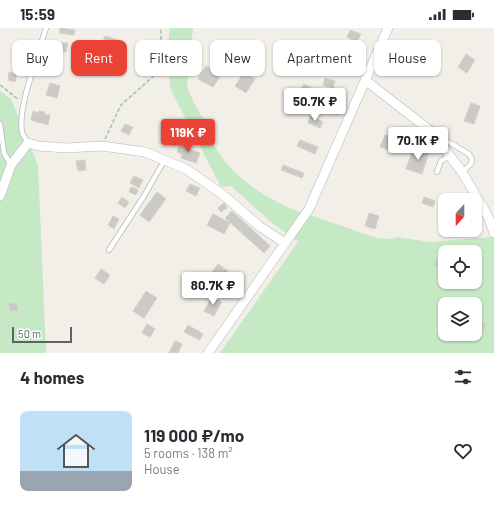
<!DOCTYPE html>
<meta charset="utf-8">
<style>
:root{--surface:#fff;--page:#f7f7f7;--text:#2b2b33;--muted:#7c7c81;--line:#e1e1e2;--accent:#ea4335}
body{margin:0;font-family:Barlow,sans-serif;background:var(--page);color:var(--text);height:100vh;display:flex;flex-direction:column;font-size:15px;white-space:nowrap}
*{box-sizing:border-box;margin:0}
p{font-size:13px;color:var(--muted)}
.icon{flex:none;width:22px;height:22px;fill:none;stroke:currentColor;stroke-width:2;stroke-linecap:round;stroke-linejoin:round}
.map{position:relative;height:325px;overflow:hidden}
.details{display:flex;flex-direction:column;background:var(--surface);flex:1}
.details>*{flex:none}
.guide{position:absolute;left:12px;top:12px;width:470px;height:36px;display:flex;gap:8px}
.needle{width:26px;rotate:201deg}
.tools{position:absolute;left:438px;top:165px;display:grid;gap:8px}
.tools a{display:grid;place-items:center;width:44px;height:44px;border-radius:8px;background:var(--surface);box-shadow:0 1px 3px #0004;font-size:20px}
.scale{position:absolute;left:12px;bottom:10px;width:60px;box-sizing:border-box;padding-left:4px;border:2px solid #5f6368;border-top:0;font-size:11px;line-height:14px;white-space:nowrap;color:#5f6368;-webkit-text-stroke:3px #fff;paint-order:stroke}
.price{position:absolute;translate:-50% -34px;padding:0 9px;border-radius:4px;background:#fff;color:#222;font-size:13px;line-height:26px;filter:drop-shadow(0 1px 2px #0008)}
.price::after{content:'';position:absolute;left:50%;top:24px;width:12px;height:9px;margin-left:-6px;background:inherit;clip-path:polygon(0 0,100% 0,50% 100%)}
.price.selected{background:var(--accent);color:#fff}
ul{padding:0;list-style:none}
li{display:flex;align-items:center;gap:12px;height:100px;padding:0 20px}
li+li{border-top:1px solid var(--line)}
li span{display:grid;place-items:center;flex:none;width:112px;height:80px;border-radius:8px;color:#555}
li>.icon{margin-inline-start:auto}
span .icon{width:48px;height:48px;fill:#fffc;stroke-width:1}
li b{font-size:17px}
h2{display:flex;justify-content:space-between;align-items:center;height:48px;padding:0 20px;font-size:17px}
.chip{padding:0 14px;border-radius:8px;background:var(--surface);box-shadow:0 1px 3px #0004;font-size:14px;line-height:36px}
.chip.selected{background:var(--accent);color:#fff}
.status{display:flex;justify-content:space-between;align-items:center;height:28px;padding:0 20px;background:var(--surface);direction:ltr}
.status svg{height:11px;fill:currentColor}
.map>svg:first-child{display:block}
.green{fill:#c5e8c5;fill-rule:evenodd}
.building{fill:#cccac5;stroke:#d6d1c6}
.lines{fill:none;stroke-linecap:round;stroke-linejoin:round}
.service-casing{stroke:#b5b8bc;stroke-width:6}
.minor-casing{stroke:#b5b8bc;stroke-width:10}
.path{stroke:#9cc7a9;stroke-width:1.5;stroke-dasharray:4 2;stroke-linecap:butt}
.service{stroke:#fff;stroke-width:4.5}
.minor{stroke:#fff;stroke-width:9}
</style>
<div class="status"><b>15:59</b><svg viewBox="0 0 49 12"><path d="M0 12V9h3v3zM5 12V6h3v6zM10 12V3h3v9zM15 12V0h3v12zM26 1h20v11H26zM47 4h2v5h-2z"/></svg></div>
<div class="map">
<svg width="494" height="325" viewBox="0 0 494 325">
<rect width="100%" height="100%" fill="#f1efe8"/>
<path class="green" d="M 170,0 L 193,0 L 187,57 C 190,70 198,81 204,93 C 208,101 210,111 215,119 C 231,147 260,166 289,180 L 377,210 L 391,211 L 397,209 L 430,214 L 494,209 L 494,325 L 220,325 L 298,214 L 271,194 L 231,158 L 221,159 L 171,62 L 166,28 ZM 445,224 L 475,224 L 475,254 L 445,254 ZM 445,276 L 475,276 L 475,306 L 445,306 Z
M 0,63 L 11,71 L 38,137 L 46,325 L 0,325 Z"/>
<path class="building" d="M 60,0 L 75,2 L 74,7 L 59,5 Z
M 350,2 L 361,6 L 357,14 L 347,9 Z
M 105,8 L 118,12 L 114,24 L 101,19 Z
M 61,15 L 68,15 L 66,24 L 60,23 Z
M 146,21 L 157,25 L 155,31 L 144,27 Z
M 338,21 L 351,28 L 347,37 L 333,30 Z
M 80,25 L 86,27 L 83,33 L 77,31 Z
M 466,26 L 475,32 L 467,45 L 458,39 Z
M 399,27 L 418,35 L 414,45 L 395,37 Z
M 206,38 L 221,47 L 213,59 L 198,51 Z
M 9,44 L 17,46 L 15,54 L 8,52 Z
M 244,44 L 255,51 L 246,65 L 235,58 Z
M 325,50 L 335,53 L 333,60 L 323,57 Z
M 50,55 L 60,58 L 57,70 L 46,67 Z
M 304,56 L 313,61 L 306,73 L 297,68 Z
M 471,75 L 480,78 L 474,96 L 464,93 Z
M 33,83 L 39,85 L 39,83 L 45,84 L 44,86 L 50,87 L 48,97 L 31,92 Z
M 310,88 L 323,94 L 320,100 L 308,95 Z
M 125,96 L 133,99 L 129,107 L 121,103 Z
M 385,107 L 394,110 L 389,122 L 380,119 Z
M 166,108 L 178,112 L 176,118 L 164,114 Z
M 300,112 L 318,119 L 315,126 L 297,118 Z
M 180,114 L 187,117 L 186,120 L 200,125 L 196,135 L 181,130 L 182,126 L 177,124 Z
M 414,119 L 429,124 L 422,146 L 406,141 Z
M 85,132 L 86,142 L 78,143 L 76,133 Z
M 283,137 L 304,145 L 302,150 L 281,142 Z
M 134,148 L 143,152 L 139,160 L 130,155 Z
M 190,156 L 200,160 L 196,168 L 186,163 Z
M 131,159 L 138,162 L 136,167 L 129,164 Z
M 157,164 L 166,171 L 149,194 L 140,187 Z
M 122,169 L 129,174 L 125,180 L 118,175 Z
M 424,169 L 435,173 L 433,179 L 422,175 Z
M 224,175 L 227,180 L 221,184 L 218,180 Z
M 232,183 L 270,218 L 264,225 L 225,190 Z
M 369,185 L 379,188 L 375,201 L 365,198 Z
M 213,186 L 230,195 L 224,206 L 207,197 Z
M 113,188 L 119,191 L 114,201 L 108,197 Z
M 436,233 L 445,235 L 445,241 L 434,238 Z
M 218,236 L 228,243 L 217,258 L 207,251 Z
M 101,241 L 110,247 L 104,256 L 95,250 Z
M 146,263 L 157,270 L 144,290 L 133,283 Z
M 212,269 L 222,274 L 214,288 L 204,283 Z
M 472,270 L 473,276 L 460,276 L 460,274 L 468,273 L 468,271 Z
M 17,275 L 18,282 L 10,283 L 9,276 Z
M 475,292 L 486,296 L 482,306 L 475,304 Z
M 147,296 L 155,301 L 150,309 L 142,305 Z
M 188,297 L 203,306 L 200,312 L 184,304 Z
M 175,313 L 182,316 L 178,325 L 169,325 Z"/>
<g class="lines">
<g class="service-casing">
<path id="service" d="M 0,96 L 4,125 L 11,137
M 437,107 L 469,126 L 472,131 L 471,136 L 462,144
M 28,115 C 26,111 23,108 22,104 C 17,80 39,25 46,0
M 437,144 L 441,133 L 450,128
M 109,222 L 144,168 L 164,133"/>
</g>
<g class="minor-casing">
<path id="minor" d="M 365,52 L 432,104 L 462,144 L 488,188 L 494,205
M 0,168 L 11,137 L 28,115 L 38,118 L 66,120 L 102,118 L 145,124 L 186,141 L 222,166 L 259,198 L 285,215
M 208,325 L 309,181 L 388,0"/>
</g>
<path class="path" d="M 0,57 L 18,71
M 105,111 L 121,77 L 156,46 L 161,38 L 161,0"/>
<use href="#service" class="service"/>
<use href="#minor" class="minor"/>
</g>
</svg>
<div class="tools">
<a><svg class="needle" viewBox="-14 -14 28 28"><path d="M0-13l5 13h-10z" fill="#e53935"/><path d="M0 13l5-13h-10z" fill="#7c7c81"/></svg></a>
<a><svg class="icon" aria-label="locate" viewBox="0 0 24 24"><circle cx="12" cy="12" r="6"/><path d="M12 2v4M12 18v4M2 12h4M18 12h4"/></svg></a>
<a><svg class="icon" aria-label="layers" viewBox="0 0 24 24"><path d="M12 4l9 5-9 5-9-5zM3 14l9 5 9-5"/></svg></a>
</div>
<div class="scale">50 m</div>
<b class="price" style="left:315px;top:94px">50.7K ₽</b>
<b class="price selected" style="left:188px;top:125px">119K ₽</b>
<b class="price" style="left:418px;top:133px">70.1K ₽</b>
<b class="price" style="left:213px;top:278px">80.7K ₽</b>
<div class="guide">
<a class="chip">Buy</a>
<a class="chip selected">Rent</a>
<a class="chip">Filters</a>
<a class="chip">New</a>
<a class="chip">Apartment</a>
<a class="chip">House</a>
</div>
</div>
<section class="details">
<h2>4 homes<svg class="icon" aria-label="filters" viewBox="0 0 24 24"><path d="M4 7h16M4 17h16"/><circle cx="9" cy="7" r="2"/><circle cx="15" cy="17" r="2"/></svg></h2>
<ul>
<li><span style="background:linear-gradient(#bfe0f5 75%,#9aa5b1 0)"><svg class="icon" aria-label="home" viewBox="0 0 24 24"><path d="M3 11l9-7 9 7M6 9v11h12V9"/></svg></span><div><b>119 000 ₽/mo</b><p>5 rooms · 138 m²</p><p>House</p></div><svg class="icon" aria-label="heart" viewBox="0 0 24 24"><path d="M12 20l-8-8c-3-5 5-10 8-4 3-6 11-1 8 4z"/></svg></li>
</ul>
</section>
